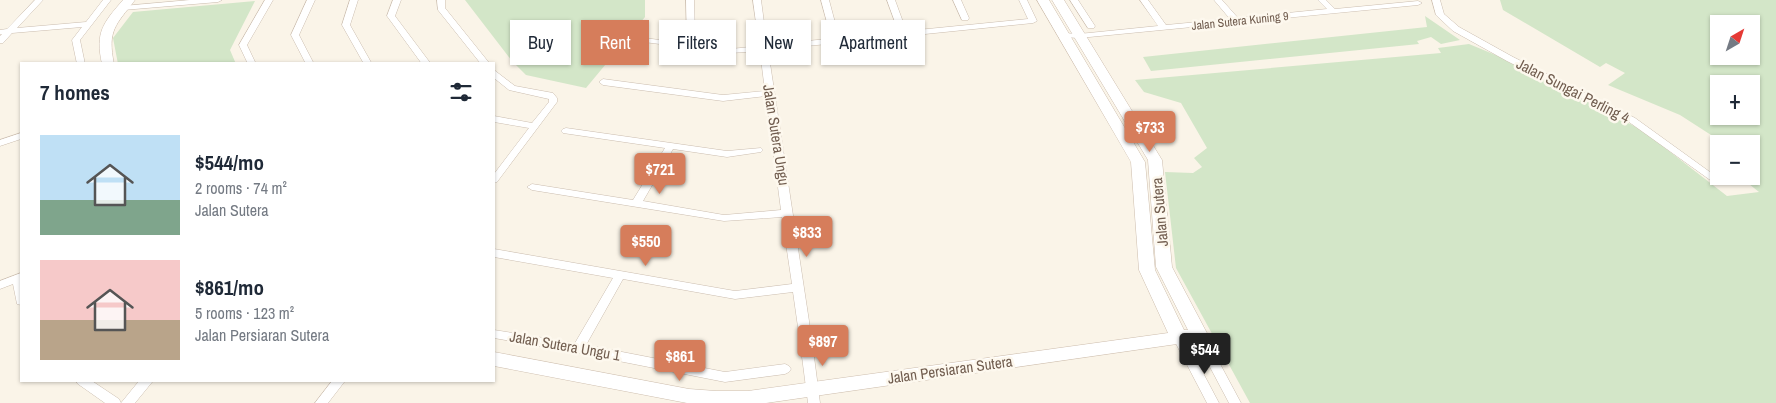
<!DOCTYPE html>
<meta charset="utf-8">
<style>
:root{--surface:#fff;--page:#f6f6f7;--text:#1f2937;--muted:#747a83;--accent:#d67d5b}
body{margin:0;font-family:"Archivo Narrow",sans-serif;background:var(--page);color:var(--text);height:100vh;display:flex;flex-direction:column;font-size:19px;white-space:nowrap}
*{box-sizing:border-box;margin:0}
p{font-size:16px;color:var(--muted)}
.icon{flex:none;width:28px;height:28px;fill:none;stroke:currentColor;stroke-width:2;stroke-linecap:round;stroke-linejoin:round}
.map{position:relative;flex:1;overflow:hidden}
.details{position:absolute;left:20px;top:62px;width:475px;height:320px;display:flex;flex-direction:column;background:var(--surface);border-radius:0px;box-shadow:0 1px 4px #0004}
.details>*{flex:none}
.guide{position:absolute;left:510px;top:20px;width:475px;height:45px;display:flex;gap:10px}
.needle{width:32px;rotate:39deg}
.controls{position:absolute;left:1710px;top:15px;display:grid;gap:10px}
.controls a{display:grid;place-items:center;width:50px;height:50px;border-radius:0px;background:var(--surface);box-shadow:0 1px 4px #0004;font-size:25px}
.price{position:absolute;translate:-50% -42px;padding:0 11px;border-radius:5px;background:var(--accent);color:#fff;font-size:16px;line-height:32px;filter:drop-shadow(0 1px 2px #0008)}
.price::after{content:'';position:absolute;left:50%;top:30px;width:15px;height:11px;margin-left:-8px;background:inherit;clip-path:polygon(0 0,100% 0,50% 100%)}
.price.on{background:#222;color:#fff}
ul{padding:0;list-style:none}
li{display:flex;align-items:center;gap:15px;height:125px;padding:0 20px}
li span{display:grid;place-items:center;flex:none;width:140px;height:100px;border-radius:0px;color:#555}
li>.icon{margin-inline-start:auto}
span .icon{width:60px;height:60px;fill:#fffc;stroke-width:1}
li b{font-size:21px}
h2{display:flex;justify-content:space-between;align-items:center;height:60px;padding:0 20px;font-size:21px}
.pill{padding:0 18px;border-radius:0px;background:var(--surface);box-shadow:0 1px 4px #0004;font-size:18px;line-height:45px}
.pill.on{background:var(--accent);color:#fff}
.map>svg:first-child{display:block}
.green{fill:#d3e6c8;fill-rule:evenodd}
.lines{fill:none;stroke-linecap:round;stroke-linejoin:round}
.street-casing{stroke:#cbbdaf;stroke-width:1}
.secondary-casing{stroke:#cdbdad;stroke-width:1}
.street{fill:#fff;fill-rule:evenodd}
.secondary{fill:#fff;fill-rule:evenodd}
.labels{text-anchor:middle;stroke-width:5;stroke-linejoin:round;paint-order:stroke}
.far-street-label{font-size:12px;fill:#715d4f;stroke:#fdf8ee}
.street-label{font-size:15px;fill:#715d4f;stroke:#fdf8ee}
</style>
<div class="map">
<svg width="1776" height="403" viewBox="0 0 1776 403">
<rect width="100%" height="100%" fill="#faf4e8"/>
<path class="green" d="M 465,0 L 645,0 L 645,17 L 586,88 L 526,75 L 512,61 Z
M 1500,0 L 1776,0 L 1776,403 L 1250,403 L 1176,268 L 1165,172 L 1193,173 L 1202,167 L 1194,158 L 1207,148 L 1181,103 L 1144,92 L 1135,80 L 1441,53 L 1438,48 L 1469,44 L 1498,56 L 1642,130 L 1727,196 L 1759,192 L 1739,176 L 1751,176 L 1751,144 L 1725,144 L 1680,115 L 1608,85 L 1625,73 L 1606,63 L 1600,67 L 1503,10 ZM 1719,24 L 1751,24 L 1751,56 L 1719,56 ZM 1719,84 L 1751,84 L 1751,116 L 1719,116 Z
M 255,1 L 230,50 L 236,64 L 118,64 L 113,38 L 133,12 Z
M 1425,16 L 1460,40 L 1441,44 L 1431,37 L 1417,41 L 1419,44 L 1151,71 L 1143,57 L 1427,27 Z"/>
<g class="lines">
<g class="street-casing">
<path id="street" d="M 35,0 L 43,0 L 17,28 L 86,22 L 103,0 L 111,0 L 80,40 L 85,64 L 77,64 L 72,40 L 82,27 L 12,33 L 3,43 L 0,43 L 0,36 L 2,34 L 0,34 L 0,30 L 7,29 Z
M 190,0 L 222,0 L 218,2 L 123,10 L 119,8 L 123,6 Z
M 265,0 L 273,0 L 247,45 L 256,64 L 248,64 L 239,45 Z
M 307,0 L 315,0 L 299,35 L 314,64 L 306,64 L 291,35 Z
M 350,0 L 358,0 L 350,25 L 372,64 L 364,64 L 342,25 Z
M 393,0 L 401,0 L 395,16 L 431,64 L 422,64 L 387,16 Z
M 437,0 L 445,0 L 445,8 L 490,64 L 481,64 L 438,10 Z
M 686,0 L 694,0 L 695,35 L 691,37 L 687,35 Z
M 753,0 L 761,0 L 767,45 L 1028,19 L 1019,0 L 1027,0 L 1037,21 L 1033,23 L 768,50 L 812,341 L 808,345 L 811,346 L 813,349 L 820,403 L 808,403 L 801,349 L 805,345 L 802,344 L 800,341 L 793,292 L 735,299 L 623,279 L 586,345 L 725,372 L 785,364 L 789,366 L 791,369 L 789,372 L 785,374 L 725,382 L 578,353 L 494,338 L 494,330 L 575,343 L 613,278 L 494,257 L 494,249 L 735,291 L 792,284 L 782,217 L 724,221 L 532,190 L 527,187 L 532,184 L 633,200 L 665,148 L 563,133 L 561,131 L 563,129 L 566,128 L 727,151 L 761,148 L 763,150 L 761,152 L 727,157 L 673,149 L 643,201 L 724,215 L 781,210 L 766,96 L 723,101 L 603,85 L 599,82 L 603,79 L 723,95 L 765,91 L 760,51 L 731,53 L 636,41 L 632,39 L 636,37 L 731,49 L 759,46 Z
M 821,0 L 829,0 L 837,30 L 836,32 L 830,32 L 829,30 Z
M 887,0 L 895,0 L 903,22 L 902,24 L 899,24 L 895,22 Z
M 953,0 L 961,0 L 969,18 L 968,20 L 962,20 Z
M 1070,0 L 1078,0 L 1095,26 L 1094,28 L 1088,28 Z
M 1140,0 L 1148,0 L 1166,25 L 1230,19 L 1214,0 L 1222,0 L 1238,18 L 1327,9 L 1318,0 L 1326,0 L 1335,9 L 1418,1 L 1422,3 L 1418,5 L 1079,38 L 1063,37 L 1059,35 L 1063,33 L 1079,34 L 1158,26 Z
M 1432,0 L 1440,0 L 1444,14 L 1459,27 L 1513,57 L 1635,118 L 1721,180 L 1716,183 L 1713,182 L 1629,122 L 1507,61 L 1453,31 L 1436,15 Z
M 494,70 L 515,86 L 553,93 L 557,98 L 557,102 L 497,182 L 494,183 L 494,174 L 529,128 L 494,122 L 494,116 L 532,123 L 549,102 L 549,99 L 509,90 L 494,78 Z
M 21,133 L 21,139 L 0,146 L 0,140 Z
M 21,273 L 21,305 L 17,304 L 13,284 L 0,289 L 0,281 Z
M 1199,331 L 1203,332 L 1241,403 L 1229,403 L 1193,335 L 1195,332 Z
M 1179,334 L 1183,335 L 1219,403 L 1207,403 L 1173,338 L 1175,335 Z
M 76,381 L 92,381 L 119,399 L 121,403 L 139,381 L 153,381 L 135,403 L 105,403 L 78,384 Z
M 332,381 L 345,381 L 328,403 L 315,403 Z"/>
</g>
<g class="secondary-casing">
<path id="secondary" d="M 123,0 L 135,0 C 116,25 107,30 114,64 L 102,64 C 95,32 103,23 123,0 Z
M 1037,0 L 1049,0 L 1145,162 L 1155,270 L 1184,330 L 1188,330 L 1156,267 L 1148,160 L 1052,0 L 1064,0 L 1162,160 L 1172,267 L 1208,335 L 1205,340 L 766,403 L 687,403 L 494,366 L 494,352 L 689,389 L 716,391 L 748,391 L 1168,333 L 1139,270 L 1131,162 Z"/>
</g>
<use href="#street" class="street"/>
<use href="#secondary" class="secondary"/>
</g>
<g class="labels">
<g class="far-street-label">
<text transform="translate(1240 21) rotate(-6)" y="4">Jalan Sutera Kuning 9</text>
</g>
<g class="street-label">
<text transform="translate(1573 91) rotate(27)" y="5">Jalan Sungai Perling 4</text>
<text transform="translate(776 135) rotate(81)" y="5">Jalan Sutera Ungu</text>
<text transform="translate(1160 212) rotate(-95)" y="5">Jalan Sutera</text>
<text transform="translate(565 346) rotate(10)" y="5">Jalan Sutera Ungu 1</text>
<text transform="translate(950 370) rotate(-8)" y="5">Jalan Persiaran Sutera</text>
</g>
</g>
</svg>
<div class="controls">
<a><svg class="needle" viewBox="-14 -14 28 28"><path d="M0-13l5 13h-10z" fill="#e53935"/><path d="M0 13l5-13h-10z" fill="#747a83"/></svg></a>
<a>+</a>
<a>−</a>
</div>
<b class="price" style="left:1150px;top:153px">$733</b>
<b class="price" style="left:660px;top:195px">$721</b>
<b class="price" style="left:807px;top:258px">$833</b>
<b class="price" style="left:646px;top:267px">$550</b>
<b class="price" style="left:823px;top:367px">$897</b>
<b class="price on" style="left:1205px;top:375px">$544</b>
<b class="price" style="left:680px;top:382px">$861</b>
<div class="guide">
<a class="pill">Buy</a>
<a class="pill on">Rent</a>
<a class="pill">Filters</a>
<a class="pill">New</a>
<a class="pill">Apartment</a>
</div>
<section class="details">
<h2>7 homes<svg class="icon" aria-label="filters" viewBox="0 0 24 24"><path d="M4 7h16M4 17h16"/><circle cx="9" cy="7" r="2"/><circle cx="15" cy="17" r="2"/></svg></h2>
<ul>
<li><span style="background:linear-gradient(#bfe0f5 65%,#7fa58c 0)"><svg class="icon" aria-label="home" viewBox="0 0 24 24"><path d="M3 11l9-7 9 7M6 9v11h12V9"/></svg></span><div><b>$544/mo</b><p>2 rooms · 74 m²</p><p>Jalan Sutera</p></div></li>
<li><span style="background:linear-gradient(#f6c9c9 60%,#b9a48a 0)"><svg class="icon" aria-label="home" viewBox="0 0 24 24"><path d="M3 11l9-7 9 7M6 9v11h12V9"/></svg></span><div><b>$861/mo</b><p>5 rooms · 123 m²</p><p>Jalan Persiaran Sutera</p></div></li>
</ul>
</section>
</div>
